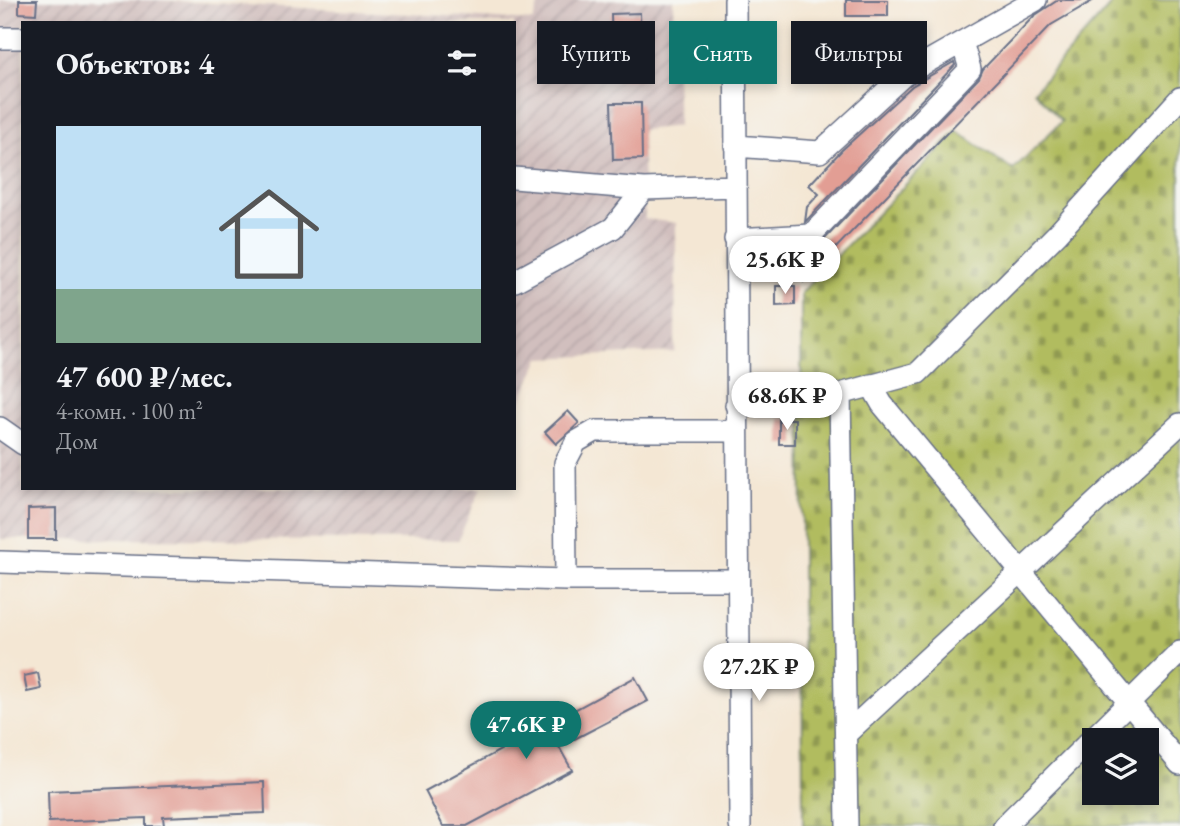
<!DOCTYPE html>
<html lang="ru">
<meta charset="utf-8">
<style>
:root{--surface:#171b24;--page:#242831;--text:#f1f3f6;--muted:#9ea1a6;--accent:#0f766e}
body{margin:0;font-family:"EB Garamond",serif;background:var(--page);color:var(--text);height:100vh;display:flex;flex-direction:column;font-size:26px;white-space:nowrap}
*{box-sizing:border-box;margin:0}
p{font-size:23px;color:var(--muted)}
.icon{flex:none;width:38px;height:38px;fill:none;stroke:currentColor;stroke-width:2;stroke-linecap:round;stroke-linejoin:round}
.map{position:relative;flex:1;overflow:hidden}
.sheet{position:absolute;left:21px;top:21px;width:495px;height:469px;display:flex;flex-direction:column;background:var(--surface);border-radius:0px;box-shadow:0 4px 10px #0003}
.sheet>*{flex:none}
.hud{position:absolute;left:537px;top:21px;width:537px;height:63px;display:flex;gap:14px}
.buttons{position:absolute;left:1082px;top:728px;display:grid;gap:14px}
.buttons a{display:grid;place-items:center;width:77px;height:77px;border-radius:0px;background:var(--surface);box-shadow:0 4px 10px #0003;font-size:35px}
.price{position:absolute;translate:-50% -60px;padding:0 16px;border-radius:24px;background:#fff;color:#222;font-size:23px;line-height:46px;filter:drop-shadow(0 2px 4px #0008)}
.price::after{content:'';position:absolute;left:50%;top:42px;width:21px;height:16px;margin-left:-10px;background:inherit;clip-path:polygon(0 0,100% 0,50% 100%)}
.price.current{background:var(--accent);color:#fff}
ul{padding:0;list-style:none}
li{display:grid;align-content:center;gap:14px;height:371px;padding:0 35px}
li span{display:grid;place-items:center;height:217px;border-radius:0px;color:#555}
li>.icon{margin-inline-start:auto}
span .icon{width:126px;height:126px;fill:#fffc;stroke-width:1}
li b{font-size:30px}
h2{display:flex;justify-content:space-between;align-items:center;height:84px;padding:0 35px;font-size:30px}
.pill{padding:0 24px;border-radius:0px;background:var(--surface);box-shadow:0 4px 10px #0003;font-size:24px;line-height:63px}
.pill.current{background:var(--accent);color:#fff}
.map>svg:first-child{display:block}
.industrial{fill:url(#industrial-furrows)}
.cemetery{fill:url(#cemetery-stones);stroke:#66765e;stroke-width:2;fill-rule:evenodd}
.building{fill:#e29e94}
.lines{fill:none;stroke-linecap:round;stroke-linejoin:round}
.minor-casing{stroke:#676f87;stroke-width:24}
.minor{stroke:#fff;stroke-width:21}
</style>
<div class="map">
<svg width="1180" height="826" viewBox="0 0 1180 826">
<defs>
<pattern id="industrial-furrows" width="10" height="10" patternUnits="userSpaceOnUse" patternTransform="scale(1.75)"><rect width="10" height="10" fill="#d1bfbe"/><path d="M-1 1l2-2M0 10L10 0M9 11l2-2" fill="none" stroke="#b3a4a6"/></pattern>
<pattern id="cemetery-stones" width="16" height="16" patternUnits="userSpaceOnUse" patternTransform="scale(1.75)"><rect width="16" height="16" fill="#b1bc5e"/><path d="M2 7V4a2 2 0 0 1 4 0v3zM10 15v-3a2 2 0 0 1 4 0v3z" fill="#8f9951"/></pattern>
</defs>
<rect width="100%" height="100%" fill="#f6f6f2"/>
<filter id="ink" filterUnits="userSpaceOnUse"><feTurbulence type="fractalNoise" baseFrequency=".0143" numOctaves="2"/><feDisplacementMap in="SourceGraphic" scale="14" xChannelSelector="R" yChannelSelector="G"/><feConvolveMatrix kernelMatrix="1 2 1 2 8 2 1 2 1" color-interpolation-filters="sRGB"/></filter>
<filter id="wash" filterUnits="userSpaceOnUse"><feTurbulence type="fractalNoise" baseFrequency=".00686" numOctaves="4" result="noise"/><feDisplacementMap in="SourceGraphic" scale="28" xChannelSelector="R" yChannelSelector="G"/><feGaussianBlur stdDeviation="1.57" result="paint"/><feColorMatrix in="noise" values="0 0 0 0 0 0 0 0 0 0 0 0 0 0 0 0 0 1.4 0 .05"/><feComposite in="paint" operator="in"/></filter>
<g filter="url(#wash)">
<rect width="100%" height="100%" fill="#f4e7d4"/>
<path class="industrial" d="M 0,0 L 157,0 L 533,21 L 540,0 L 673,0 L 678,126 L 642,130 L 645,219 L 676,223 L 675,352 L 540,358 L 515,414 L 514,23 L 23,23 L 23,488 L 481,488 L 458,540 L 0,539 Z"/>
<path class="cemetery" d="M 1115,0 L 1180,0 L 1180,826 L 803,826 L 801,293 L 957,131 L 1013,170 L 1062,121 L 1034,91 ZM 1094,740 L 1146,740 L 1146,793 L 1094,793 Z"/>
<g id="blocks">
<path class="building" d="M 19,0 L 37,0 L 36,14 L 19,13 Z
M 846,0 L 888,0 L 888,16 L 846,16 Z
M 1058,0 L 1094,0 L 1051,25 L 804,281 L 803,249 L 820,244 L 979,78 L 983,69 L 1034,16 Z
M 640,13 L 642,79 L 613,80 L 611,14 Z
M 954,62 L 955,65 L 805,222 L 807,207 L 819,194 L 809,185 L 842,150 L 912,86 Z
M 611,103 L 641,103 L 642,159 L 613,160 Z
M 776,286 L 795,286 L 795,305 L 776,306 Z
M 568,411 L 579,423 L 556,444 L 545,432 Z
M 779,419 L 795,419 L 795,444 L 779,444 Z
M 56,508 L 56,539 L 28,539 L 28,509 Z
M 38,673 L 41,689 L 27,692 L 24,676 Z
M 635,677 L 648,701 L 559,747 L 572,770 L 467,826 L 443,826 L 425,791 Z
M 264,782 L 265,813 L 163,817 L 164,826 L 146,826 L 146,818 L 49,822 L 48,791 Z"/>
</g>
</g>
<g filter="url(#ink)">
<use href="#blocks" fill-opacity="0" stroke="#676f87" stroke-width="2"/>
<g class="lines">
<g class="minor-casing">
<path id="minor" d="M 735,0 L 740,826
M 0,38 L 23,38
M 735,146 L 820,152 L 904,75 L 1036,0
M 514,178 L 644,189 L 735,186
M 735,239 L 811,235 L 970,69 L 962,42
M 515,281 L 613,228 L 644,189
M 871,385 L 882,404 L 1180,764
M 840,394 L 847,826
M 736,405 L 840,394 L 918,373 L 1058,233 L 1180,98
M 0,428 L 23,444
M 0,562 L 566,580 L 737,580
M 566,580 L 565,463 L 576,442 L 595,431 L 735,431
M 846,734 L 1180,424
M 1004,826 L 1180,652"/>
</g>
<use href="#minor" class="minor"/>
</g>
</g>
</svg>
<div class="buttons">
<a><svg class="icon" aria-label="layers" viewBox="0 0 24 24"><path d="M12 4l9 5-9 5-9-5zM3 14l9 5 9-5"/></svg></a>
</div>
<b class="price" style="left:785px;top:296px">25.6K ₽</b>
<b class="price" style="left:787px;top:432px">68.6K ₽</b>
<b class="price" style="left:759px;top:703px">27.2K ₽</b>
<b class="price current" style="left:526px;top:761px">47.6K ₽</b>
<div class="hud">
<a class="pill">Купить</a>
<a class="pill current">Снять</a>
<a class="pill">Фильтры</a>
</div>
<section class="sheet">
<h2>Объектов: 4<svg class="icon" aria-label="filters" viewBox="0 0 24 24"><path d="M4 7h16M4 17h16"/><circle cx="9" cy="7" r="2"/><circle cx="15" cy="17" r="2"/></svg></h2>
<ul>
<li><span style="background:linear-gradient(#bfe0f5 75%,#7fa58c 0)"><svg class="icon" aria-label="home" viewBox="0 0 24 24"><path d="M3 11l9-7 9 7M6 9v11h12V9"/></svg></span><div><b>47 600 ₽/мес.</b><p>4-комн. · 100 m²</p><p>Дом</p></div></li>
</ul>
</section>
</div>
